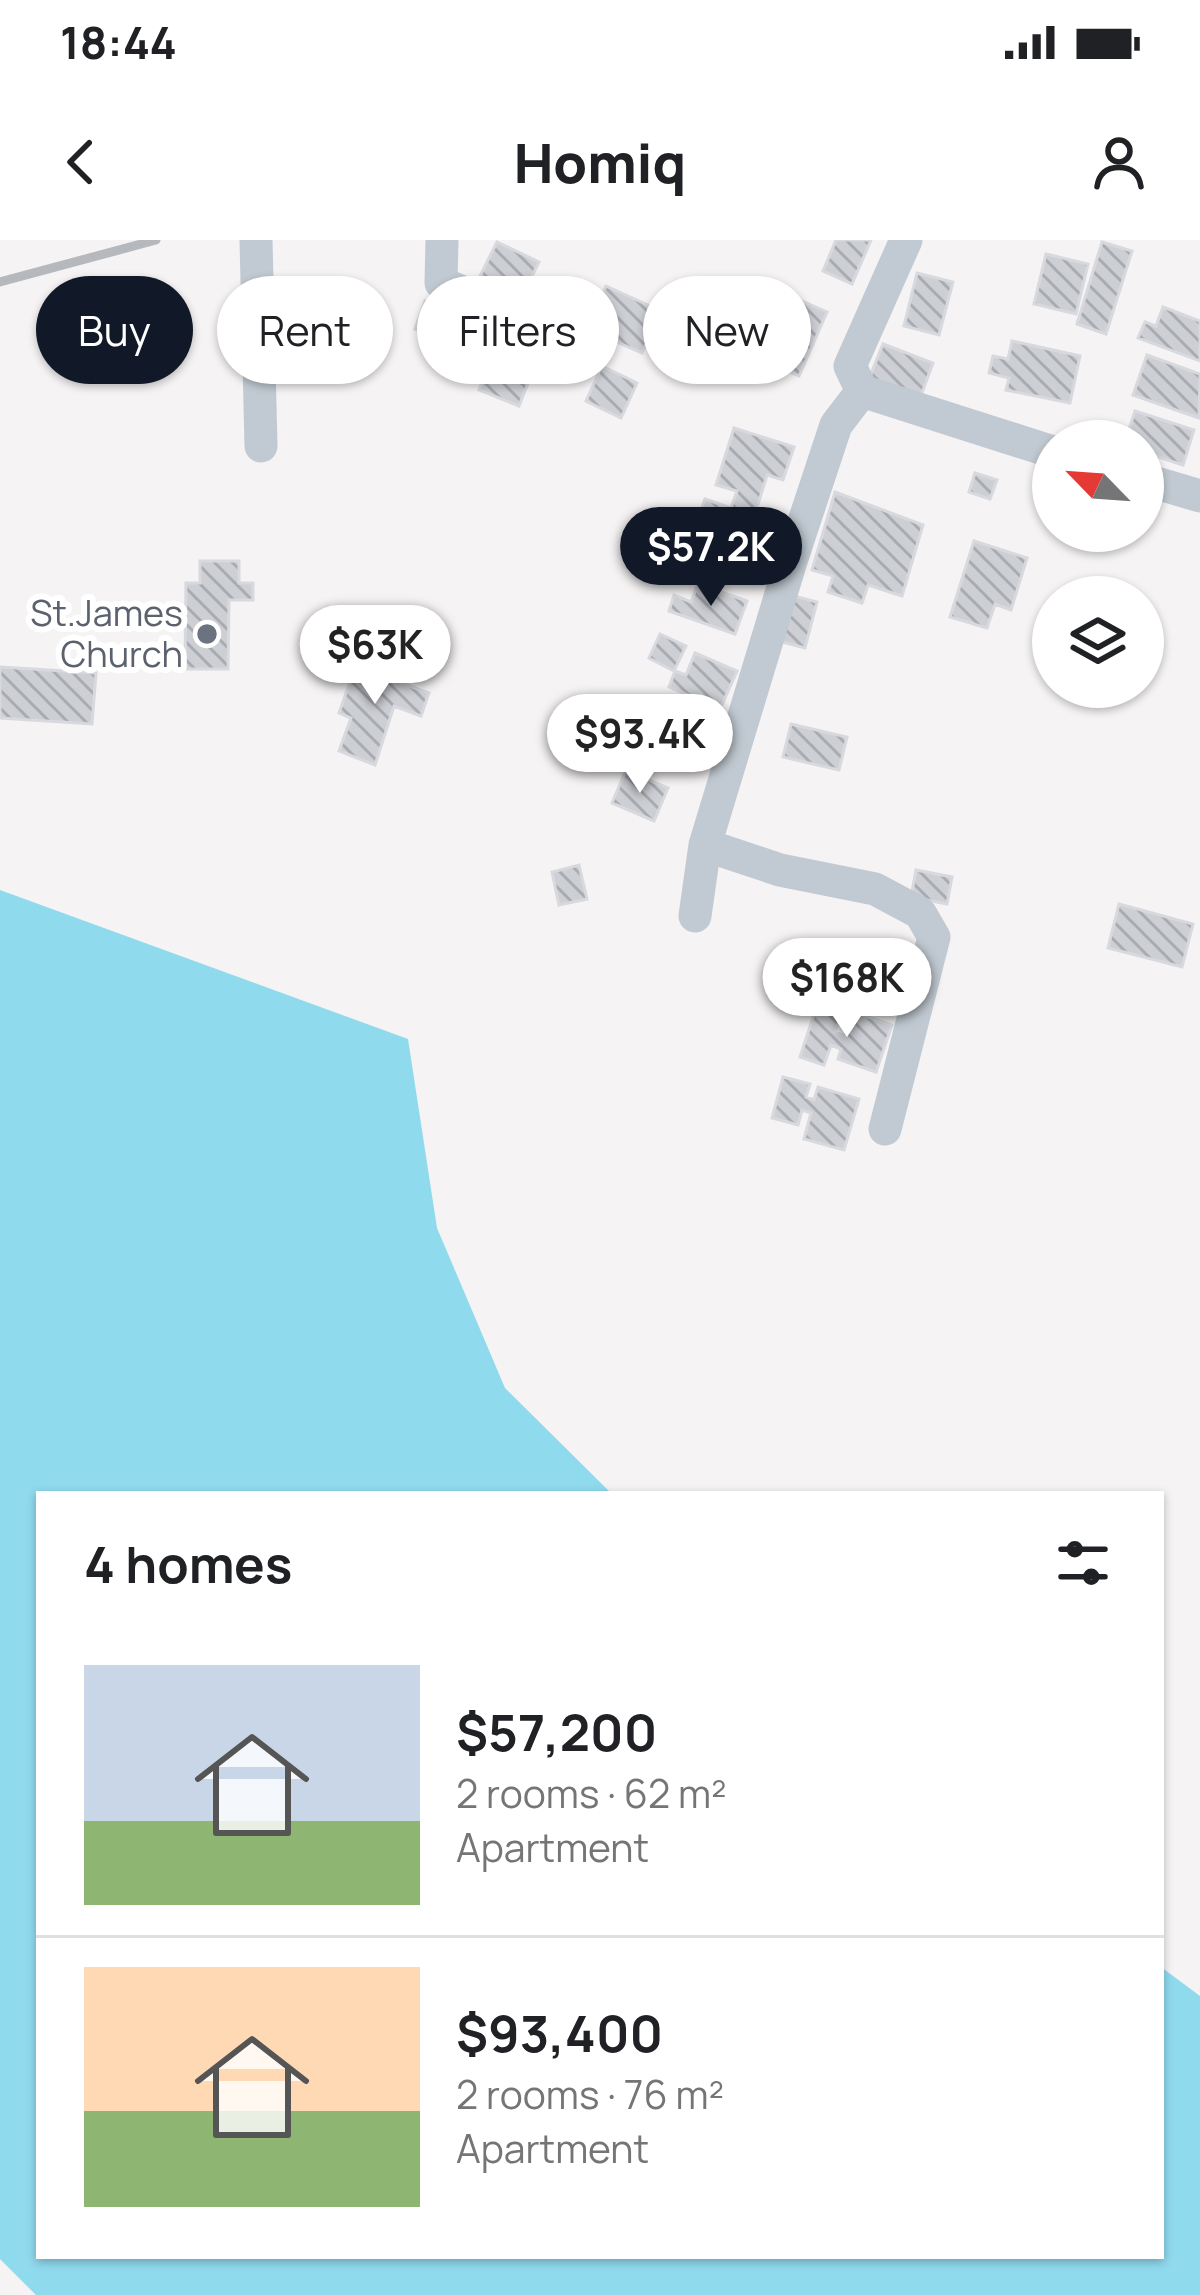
<!DOCTYPE html>
<meta charset="utf-8">
<style>
:root{--surface:#fff;--page:#f6f6f6;--text:#202124;--muted:#757577;--line:#e0e0e0;--accent:#111827}
body{margin:0;font-family:Manrope,sans-serif;background:var(--page);color:var(--text);height:100vh;display:flex;flex-direction:column;font-size:45px;white-space:nowrap}
*{box-sizing:border-box;margin:0}
p{font-size:39px;color:var(--muted)}
.icon{flex:none;width:66px;height:66px;fill:none;stroke:currentColor;stroke-width:2;stroke-linecap:round;stroke-linejoin:round}
.map{position:relative;flex:1;overflow:hidden}
.details{position:absolute;left:36px;top:1251px;width:1128px;height:768px;display:flex;flex-direction:column;background:var(--surface);border-radius:0px;box-shadow:0 3px 9px #0004}
.details>*{flex:none}
.top-card{position:absolute;left:36px;top:36px;width:1128px;height:108px;display:flex;gap:24px}
.needle{width:78px;rotate:295deg}
.controls{position:absolute;left:1032px;top:180px;display:grid;gap:24px}
.controls a{display:grid;place-items:center;width:132px;height:132px;border-radius:50%;background:var(--surface);box-shadow:0 3px 9px #0004;font-size:60px}
.price{position:absolute;translate:-50% -102px;padding:0 27px;border-radius:42px;background:#fff;color:#222;font-size:39px;line-height:78px;filter:drop-shadow(0 3px 6px #0008)}
.price::after{content:'';position:absolute;left:50%;top:72px;width:36px;height:27px;margin-left:-18px;background:inherit;clip-path:polygon(0 0,100% 0,50% 100%)}
.price.active{background:var(--accent);color:#fff}
ul{padding:0;list-style:none}
li{display:flex;align-items:center;gap:36px;height:300px;padding:0 48px}
li+li{border-top:3px solid var(--line)}
li span{display:grid;place-items:center;flex:none;width:336px;height:240px;border-radius:0px;color:#555}
li>.icon{margin-inline-start:auto}
span .icon{width:144px;height:144px;fill:#fffc;stroke-width:1}
li b{font-size:51px}
h2{display:flex;justify-content:space-between;align-items:center;height:144px;padding:0 48px;font-size:51px}
.pill{padding:0 42px;border-radius:54px;background:var(--surface);box-shadow:0 3px 9px #0004;font-size:42px;line-height:108px}
.pill.active{background:var(--accent);color:#fff}
.status{display:flex;justify-content:space-between;align-items:center;height:84px;padding:0 60px;background:var(--surface);direction:ltr}
.status svg{height:33px;fill:currentColor}
header{display:flex;justify-content:space-between;align-items:center;height:156px;padding:0 48px;background:var(--surface);font-size:54px;font-weight:800}
.map>svg:first-child{display:block}
.water{fill:#90daee}
.building{fill:url(#building-back-hatch);stroke:#d7d9de;stroke-width:3}
.lines{fill:none;stroke-linecap:round;stroke-linejoin:round}
.minor{stroke:#c1cad2;stroke-width:33}
.rail{stroke:#b5b8bd;stroke-width:9}
.worship-dot{fill:#6b7280;stroke:#fff;stroke-width:4.5}
.labels{text-anchor:middle;stroke-width:12;stroke-linejoin:round;paint-order:stroke}
.worship-label{font-size:36px;fill:#5b616d;stroke:#fff;text-anchor:end}
</style>
<div class="status"><b>18:44</b><svg viewBox="0 0 49 12"><path d="M0 12V9h3v3zM5 12V6h3v6zM10 12V3h3v9zM15 12V0h3v12zM26 1h20v11H26zM47 4h2v5h-2z"/></svg></div>
<header><svg class="icon" aria-label="back" viewBox="0 0 24 24"><path d="M15 5l-7 7 7 7"/></svg>Homiq<svg class="icon" aria-label="person" viewBox="0 0 24 24"><circle cx="12" cy="8" r="4"/><path d="M4 21q1-7 8-7t8 7"/></svg></header>
<div class="map">
<svg width="1200" height="2055" viewBox="0 0 1200 2055">
<defs>
<pattern id="building-back-hatch" width="6" height="6" patternUnits="userSpaceOnUse" patternTransform="scale(3)"><rect width="6" height="6" fill="#cdcfd5"/><path d="M-1 5l2 2M0 0l6 6M5-1l2 2" fill="none" stroke="#a8abb0"/></pattern>
</defs>
<rect width="100%" height="100%" fill="#f5f3f3"/>
<path class="water" d="M 0,650 L 408,799 L 437,988 L 505,1148 L 612,1254 L 39,1254 L 39,2016 L 1161,2016 L 1161,1727 L 1200,1756 L 1200,2055 L 36,2055 L 0,2019 Z"/>
<path class="building" d="M 836,0 L 871,0 L 852,44 L 823,31 Z
M 497,2 L 539,22 L 517,68 L 474,48 Z
M 1102,2 L 1132,11 L 1106,94 L 1077,84 Z
M 1046,14 L 1088,24 L 1076,74 L 1034,64 Z
M 917,33 L 953,42 L 939,95 L 904,86 Z
M 606,46 L 661,71 L 642,113 L 587,89 Z
M 793,57 L 827,72 L 799,136 L 765,121 Z
M 425,61 L 447,69 L 437,97 L 415,89 Z
M 1163,67 L 1200,81 L 1200,121 L 1138,98 L 1145,82 L 1156,86 Z
M 454,79 L 482,92 L 462,136 L 433,122 Z
M 667,86 L 689,95 L 678,120 L 657,111 Z
M 503,89 L 543,105 L 519,166 L 479,150 Z
M 1012,101 L 1080,116 L 1070,163 L 1006,150 L 1009,138 L 989,133 L 993,116 L 1008,119 Z
M 883,104 L 933,123 L 920,158 L 869,139 Z
M 1147,115 L 1200,134 L 1199,178 L 1133,155 Z
M 602,126 L 637,143 L 621,178 L 586,161 Z
M 1135,171 L 1194,190 L 1183,225 L 1143,212 L 1143,201 L 1125,201 Z
M 734,188 L 794,207 L 783,240 L 767,235 L 756,271 L 768,274 L 762,292 L 733,285 L 730,296 L 696,285 L 705,259 L 731,268 L 737,251 L 716,245 Z
M 975,233 L 997,240 L 990,259 L 969,252 Z
M 835,252 L 923,285 L 902,356 L 868,345 L 862,363 L 828,352 L 833,336 L 812,330 Z
M 974,301 L 1027,318 L 1011,370 L 995,364 L 987,388 L 950,377 Z
M 200,321 L 239,321 L 239,343 L 253,343 L 253,360 L 229,360 L 228,429 L 185,429 L 186,343 L 200,343 Z
M 698,344 L 747,361 L 735,394 L 669,371 L 674,355 L 691,362 Z
M 790,355 L 817,362 L 805,408 L 778,401 Z
M 660,394 L 686,406 L 674,431 L 649,418 Z
M 695,413 L 737,431 L 720,469 L 669,447 L 675,431 L 686,435 Z
M 359,416 L 405,432 L 401,443 L 429,453 L 421,476 L 394,466 L 375,525 L 339,511 L 351,478 L 339,473 Z
M 0,427 L 96,433 L 92,484 L 0,478 Z
M 675,456 L 719,474 L 710,496 L 666,478 Z
M 791,484 L 847,497 L 839,530 L 783,517 Z
M 626,530 L 668,548 L 654,581 L 612,563 Z
M 579,625 L 587,659 L 559,665 L 552,632 Z
M 916,630 L 952,637 L 947,664 L 911,657 Z
M 1119,664 L 1193,684 L 1182,727 L 1108,708 Z
M 816,768 L 841,776 L 835,792 L 845,796 L 853,772 L 892,785 L 876,832 L 838,819 L 841,809 L 831,805 L 824,825 L 800,817 Z
M 783,837 L 810,844 L 806,857 L 814,860 L 818,847 L 859,859 L 844,910 L 804,899 L 811,873 L 802,870 L 798,885 L 772,878 Z"/>
<g class="lines">
<path class="minor" d="M 256,0 L 261,206
M 442,0 L 441,43 L 579,100
M 906,0 L 850,126 L 862,151 L 1053,212
M 1143,239 L 1200,256
M 705,605 L 780,630 L 875,649 L 920,673 L 934,697 L 885,889
M 695,676 L 705,605 L 791,321 L 836,185 L 862,151"/>
<path class="rail" d="M 0,42 L 156,0"/>
</g>
<circle class="worship-dot" cx="207" cy="394" r="12"/>
<g class="labels">
<g class="worship-label">
<text x="183" y="386">St.James<tspan x="183" dy="41">Church</tspan></text>
</g>
</g>
</svg>
<div class="controls">
<a><svg class="needle" viewBox="-14 -14 28 28"><path d="M0-13l5 13h-10z" fill="#e53935"/><path d="M0 13l5-13h-10z" fill="#757577"/></svg></a>
<a><svg class="icon" aria-label="layers" viewBox="0 0 24 24"><path d="M12 4l9 5-9 5-9-5zM3 14l9 5 9-5"/></svg></a>
</div>
<b class="price active" style="left:711px;top:369px">$57.2K</b>
<b class="price" style="left:375px;top:467px">$63K</b>
<b class="price" style="left:640px;top:556px">$93.4K</b>
<b class="price" style="left:847px;top:800px">$168K</b>
<div class="top-card">
<a class="pill active">Buy</a>
<a class="pill">Rent</a>
<a class="pill">Filters</a>
<a class="pill">New</a>
</div>
<section class="details">
<h2>4 homes<svg class="icon" aria-label="filters" viewBox="0 0 24 24"><path d="M4 7h16M4 17h16"/><circle cx="9" cy="7" r="2"/><circle cx="15" cy="17" r="2"/></svg></h2>
<ul>
<li><span style="background:linear-gradient(#c9d6e8 65%,#8fb573 0)"><svg class="icon" aria-label="home" viewBox="0 0 24 24"><path d="M3 11l9-7 9 7M6 9v11h12V9"/></svg></span><div><b>$57,200</b><p>2 rooms · 62 m²</p><p>Apartment</p></div></li>
<li><span style="background:linear-gradient(#ffd9b3 60%,#8fb573 0)"><svg class="icon" aria-label="home" viewBox="0 0 24 24"><path d="M3 11l9-7 9 7M6 9v11h12V9"/></svg></span><div><b>$93,400</b><p>2 rooms · 76 m²</p><p>Apartment</p></div></li>
</ul>
</section>
</div>
